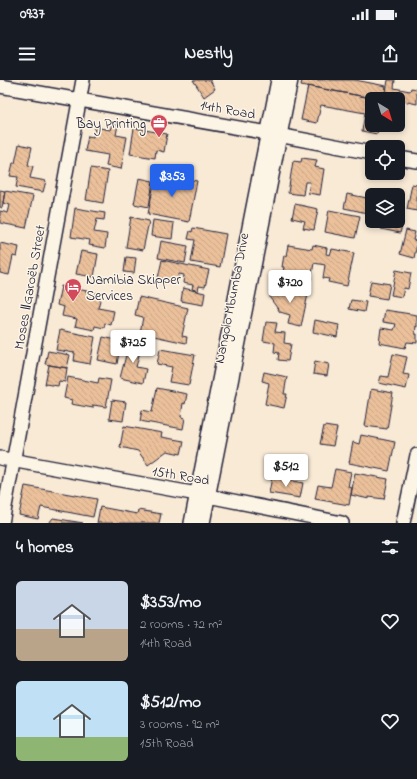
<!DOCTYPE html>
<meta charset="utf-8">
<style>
:root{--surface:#171b24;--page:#20242c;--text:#f1f3f6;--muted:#9ea1a6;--accent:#2563eb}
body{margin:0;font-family:"Indie Flower",sans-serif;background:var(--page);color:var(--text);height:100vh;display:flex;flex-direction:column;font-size:15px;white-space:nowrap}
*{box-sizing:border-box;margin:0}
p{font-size:13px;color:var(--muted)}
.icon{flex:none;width:22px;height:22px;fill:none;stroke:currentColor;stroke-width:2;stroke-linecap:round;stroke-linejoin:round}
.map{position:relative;height:443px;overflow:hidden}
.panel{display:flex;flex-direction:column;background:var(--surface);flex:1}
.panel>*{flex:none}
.needle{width:26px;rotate:142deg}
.controls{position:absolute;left:365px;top:12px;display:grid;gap:8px}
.controls a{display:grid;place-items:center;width:40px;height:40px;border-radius:6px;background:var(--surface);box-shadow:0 2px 6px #0003;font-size:20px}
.price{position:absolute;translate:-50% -34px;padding:0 9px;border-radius:4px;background:#fff;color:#222;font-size:13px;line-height:26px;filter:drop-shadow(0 1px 2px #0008)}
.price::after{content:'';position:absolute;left:50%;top:24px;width:12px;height:9px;margin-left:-6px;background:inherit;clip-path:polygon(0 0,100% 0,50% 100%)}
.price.current{background:var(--accent);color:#fff}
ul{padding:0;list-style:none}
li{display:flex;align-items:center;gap:12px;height:100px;padding:0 16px}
li span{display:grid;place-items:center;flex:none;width:112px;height:80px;border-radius:6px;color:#555}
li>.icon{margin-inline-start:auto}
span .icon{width:48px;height:48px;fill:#fffc;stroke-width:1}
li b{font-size:17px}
h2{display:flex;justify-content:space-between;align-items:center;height:48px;padding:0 16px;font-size:17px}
.status{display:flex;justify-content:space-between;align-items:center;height:28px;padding:0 20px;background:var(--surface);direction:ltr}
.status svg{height:11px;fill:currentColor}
header{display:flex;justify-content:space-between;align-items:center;height:52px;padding:0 16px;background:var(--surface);font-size:18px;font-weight:700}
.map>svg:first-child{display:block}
.building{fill:url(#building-back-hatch);stroke:#22223b}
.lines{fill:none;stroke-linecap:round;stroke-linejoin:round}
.minor-casing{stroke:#22223b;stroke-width:16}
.minor{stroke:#fcf5e5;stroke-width:13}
.labels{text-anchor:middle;stroke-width:3;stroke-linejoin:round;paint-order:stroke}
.street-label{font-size:14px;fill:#22223b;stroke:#fcf5e5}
.poi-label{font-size:14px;fill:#22223b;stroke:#fcf5e5;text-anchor:end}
</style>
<div class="status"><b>09:37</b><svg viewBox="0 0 49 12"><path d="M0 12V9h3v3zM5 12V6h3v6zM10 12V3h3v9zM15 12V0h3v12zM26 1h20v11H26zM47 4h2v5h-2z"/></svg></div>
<header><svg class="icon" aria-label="menu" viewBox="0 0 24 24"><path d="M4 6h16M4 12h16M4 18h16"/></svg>Nestly<svg class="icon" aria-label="share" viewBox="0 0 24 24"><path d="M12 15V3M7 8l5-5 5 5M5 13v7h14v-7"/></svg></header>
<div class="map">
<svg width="417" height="443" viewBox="0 0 417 443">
<defs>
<pattern id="building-back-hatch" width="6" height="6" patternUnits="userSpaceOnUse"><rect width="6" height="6" fill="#ebc09b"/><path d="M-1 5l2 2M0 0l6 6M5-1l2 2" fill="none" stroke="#c9a586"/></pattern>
</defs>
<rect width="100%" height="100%" fill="#f9ead6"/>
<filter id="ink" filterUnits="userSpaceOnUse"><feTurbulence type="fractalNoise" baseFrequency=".025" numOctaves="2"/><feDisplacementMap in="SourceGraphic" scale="8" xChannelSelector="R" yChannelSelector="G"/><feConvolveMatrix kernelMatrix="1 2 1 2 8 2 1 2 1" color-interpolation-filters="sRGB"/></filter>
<g filter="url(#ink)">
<path class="building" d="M 193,0 L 210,0 L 215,9 L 204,17 Z
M 302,0 L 355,0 L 386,6 L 384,19 L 377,19 L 301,5 Z
M 388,0 L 395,0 L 394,8 L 410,11 L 411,8 L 417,9 L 417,24 L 398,20 L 398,19 L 385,18 Z
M 308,6 L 377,19 L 372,19 L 372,45 L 379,45 L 377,54 L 362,51 L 365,33 L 321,25 L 317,43 L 301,40 Z
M 112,44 L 118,45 L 116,55 L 127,57 L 121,89 L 106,86 L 108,75 L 85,71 L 88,56 L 93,57 L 95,47 L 110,50 Z
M 134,48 L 167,54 L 164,72 L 156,70 L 155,78 L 130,74 Z
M 19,64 L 32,67 L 28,85 L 33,86 L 30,98 L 46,101 L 43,112 L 16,107 L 18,97 L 10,96 L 13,83 L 15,83 Z
M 302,78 L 317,80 L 315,87 L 324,89 L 320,115 L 308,113 L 310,102 L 305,102 L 303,115 L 288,113 L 293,81 L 301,82 Z
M 91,88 L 108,91 L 103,123 L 86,120 Z
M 156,93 L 197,101 L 189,142 L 148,134 Z
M 139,98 L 153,101 L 149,127 L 134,124 Z
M 412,104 L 417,105 L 417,131 L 407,129 Z
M 0,110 L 5,111 L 2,128 L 0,127 Z
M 5,111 L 33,116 L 26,148 L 0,143 L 0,131 L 8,133 L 10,125 L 3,123 Z
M 347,114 L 372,119 L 372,134 L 344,128 Z
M 295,124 L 318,129 L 314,150 L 303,148 L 305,141 L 292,138 Z
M 75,128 L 105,133 L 104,140 L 97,139 L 94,152 L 107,154 L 105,168 L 89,165 L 90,160 L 71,157 Z
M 329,130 L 360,136 L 355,158 L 325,152 Z
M 131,137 L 149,141 L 143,170 L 126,167 Z
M 153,140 L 174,143 L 172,159 L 151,156 Z
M 383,141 L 403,142 L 400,153 L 381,149 Z
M 193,148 L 226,154 L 220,187 L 191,182 L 195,160 L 188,159 L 190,151 L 192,152 Z
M 406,150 L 415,152 L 413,160 L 417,161 L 417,164 L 414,178 L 400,174 Z
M 161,161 L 188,166 L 185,183 L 158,178 Z
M 0,163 L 19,167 L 17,177 L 13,176 L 9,195 L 0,193 Z
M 288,165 L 312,169 L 313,165 L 327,168 L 326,174 L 330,175 L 332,169 L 354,173 L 347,206 L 328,202 L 329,199 L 323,198 L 325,185 L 314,183 L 311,200 L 296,197 L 295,199 L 282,197 L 284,187 L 282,187 L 284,175 L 286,176 Z
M 81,171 L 98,174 L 94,197 L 76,194 Z
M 126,177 L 136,178 L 134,193 L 124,192 Z
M 162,180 L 209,190 L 205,207 L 199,206 L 198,211 L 192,209 L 193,205 L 183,203 L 184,195 L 179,194 L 177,202 L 158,198 Z
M 396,190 L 411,193 L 408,209 L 404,208 L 402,217 L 391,215 Z
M 371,201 L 390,204 L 387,219 L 368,216 Z
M 61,206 L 97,213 L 100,220 L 98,228 L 114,231 L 111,245 L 105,243 L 104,248 L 95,246 L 94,250 L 75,246 L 77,239 L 62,236 L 64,227 L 57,225 Z
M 273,206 L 308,214 L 301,247 L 288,244 L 290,235 L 280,232 L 270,218 Z
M 183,208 L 205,213 L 203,225 L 181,221 Z
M 139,217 L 188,228 L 182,256 L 187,257 L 186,263 L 140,253 L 143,237 L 135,235 Z
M 351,220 L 366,222 L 364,232 L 349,229 Z
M 385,230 L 417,235 L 417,247 L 416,246 L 415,254 L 417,254 L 417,263 L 407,262 L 405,268 L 379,263 L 381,248 L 394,250 L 396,244 L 383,242 Z
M 315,240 L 339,245 L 337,257 L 313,252 Z
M 266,242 L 277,243 L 275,252 L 285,253 L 284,263 L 291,264 L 288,281 L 278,280 L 279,273 L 274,272 L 275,263 L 263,261 Z
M 60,250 L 95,257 L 90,284 L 74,281 L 75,273 L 56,270 Z
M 103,257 L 121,261 L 117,284 L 98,280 Z
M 130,260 L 142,263 L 136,287 L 146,289 L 143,303 L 120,298 Z
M 160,269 L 195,275 L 189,305 L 169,302 L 172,287 L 157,284 Z
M 48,271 L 70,275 L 67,288 L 45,284 Z
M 393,274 L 407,277 L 403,294 L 409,295 L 406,309 L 379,303 L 381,296 L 388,297 Z
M 315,281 L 329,284 L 327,296 L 313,294 Z
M 49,285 L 67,288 L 65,302 L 59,301 L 58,306 L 45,304 Z
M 264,292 L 287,297 L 284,314 L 287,314 L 284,328 L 265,324 L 269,303 L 262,301 Z
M 68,297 L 98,303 L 99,298 L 111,300 L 106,327 L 93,325 L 93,328 L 71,324 L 72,320 L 64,318 Z
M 157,308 L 187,314 L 185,324 L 183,323 L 181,337 L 185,338 L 183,349 L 140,341 L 142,330 L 152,332 Z
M 371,309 L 393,313 L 387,349 L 365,346 Z
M 112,320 L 126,322 L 123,341 L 109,339 Z
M 124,346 L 162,353 L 161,357 L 184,361 L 181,374 L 167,371 L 148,385 L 138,371 L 120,367 Z
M 324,346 L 337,348 L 333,366 L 320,364 Z
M 361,355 L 395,362 L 389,391 L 349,383 L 353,362 L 359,364 Z
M 335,389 L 351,392 L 348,407 L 352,408 L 349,425 L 315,419 L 318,405 L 331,407 Z
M 355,393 L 388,399 L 384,419 L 369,417 L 369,419 L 351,415 Z
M 272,397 L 303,403 L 300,418 L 269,413 Z
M 25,406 L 97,419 L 93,437 L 41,427 L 38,439 L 19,435 Z
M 100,427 L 137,434 L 138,430 L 161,434 L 159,443 L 97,443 Z
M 53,438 L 83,443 L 49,443 Z"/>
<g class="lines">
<g class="minor-casing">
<path id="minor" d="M 0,6 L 268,53 L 372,73
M 398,78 L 417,81
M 0,378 L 208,416 L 342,443
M 2,443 L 83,0
M 191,443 L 278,0
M 203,443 L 291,0
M 403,443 L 417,375"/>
</g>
<use href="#minor" class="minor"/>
</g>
</g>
<defs>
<g id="office-pin" transform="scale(0.9)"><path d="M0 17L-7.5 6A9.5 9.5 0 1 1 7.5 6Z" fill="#d1495b" stroke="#fcf5e5"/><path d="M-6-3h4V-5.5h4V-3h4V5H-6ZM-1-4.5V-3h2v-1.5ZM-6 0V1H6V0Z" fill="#fff"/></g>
<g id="hotel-pin" transform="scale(0.9)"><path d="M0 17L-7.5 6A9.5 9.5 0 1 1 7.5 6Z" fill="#d1495b" stroke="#fcf5e5"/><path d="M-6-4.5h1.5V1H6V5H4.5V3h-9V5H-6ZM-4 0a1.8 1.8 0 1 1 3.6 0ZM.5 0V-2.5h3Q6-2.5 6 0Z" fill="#fff"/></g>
</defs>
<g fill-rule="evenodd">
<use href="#office-pin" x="159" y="43"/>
<use href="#hotel-pin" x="73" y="207"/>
</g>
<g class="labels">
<g class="street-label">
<text transform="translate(228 29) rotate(10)" y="5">14th Road</text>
<text transform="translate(29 207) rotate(-80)" y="5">Moses ǁGaroëb Street</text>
<text transform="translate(231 218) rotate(-79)" y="5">Nangolo Mbumba Drive</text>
<text transform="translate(181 395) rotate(10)" y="5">15th Road</text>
</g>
<g class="poi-label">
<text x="146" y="48">Bay Printing</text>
<text x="86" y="204" text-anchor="start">Namibia Skipper<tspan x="86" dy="16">Services</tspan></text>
</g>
</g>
</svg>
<div class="controls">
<a><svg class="needle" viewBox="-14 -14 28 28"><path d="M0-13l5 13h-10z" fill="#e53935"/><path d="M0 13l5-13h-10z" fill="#9ea1a6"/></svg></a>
<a><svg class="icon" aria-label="locate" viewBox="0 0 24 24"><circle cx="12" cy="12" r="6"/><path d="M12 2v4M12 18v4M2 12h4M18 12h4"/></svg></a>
<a><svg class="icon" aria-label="layers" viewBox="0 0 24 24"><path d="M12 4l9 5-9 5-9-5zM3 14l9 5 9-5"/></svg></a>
</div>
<b class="price current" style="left:172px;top:118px">$353</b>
<b class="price" style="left:290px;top:224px">$720</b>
<b class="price" style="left:133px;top:284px">$725</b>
<b class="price" style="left:286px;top:408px">$512</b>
</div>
<section class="panel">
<h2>4 homes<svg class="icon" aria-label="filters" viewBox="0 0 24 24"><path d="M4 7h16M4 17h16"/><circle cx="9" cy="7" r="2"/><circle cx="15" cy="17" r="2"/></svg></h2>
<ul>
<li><span style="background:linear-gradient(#c9d6e8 60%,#b9a48a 0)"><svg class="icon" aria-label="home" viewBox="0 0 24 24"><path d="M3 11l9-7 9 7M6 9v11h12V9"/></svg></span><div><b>$353/mo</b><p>2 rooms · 72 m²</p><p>14th Road</p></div><svg class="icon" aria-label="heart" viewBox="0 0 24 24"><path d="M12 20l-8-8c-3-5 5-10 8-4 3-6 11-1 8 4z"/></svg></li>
<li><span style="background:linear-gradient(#bfe0f5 70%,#8fb573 0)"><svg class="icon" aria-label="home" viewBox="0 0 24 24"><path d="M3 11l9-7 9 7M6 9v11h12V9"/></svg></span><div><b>$512/mo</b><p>3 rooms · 92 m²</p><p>15th Road</p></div><svg class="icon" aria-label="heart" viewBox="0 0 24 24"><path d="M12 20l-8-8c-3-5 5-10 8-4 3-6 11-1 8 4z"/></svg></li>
</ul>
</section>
